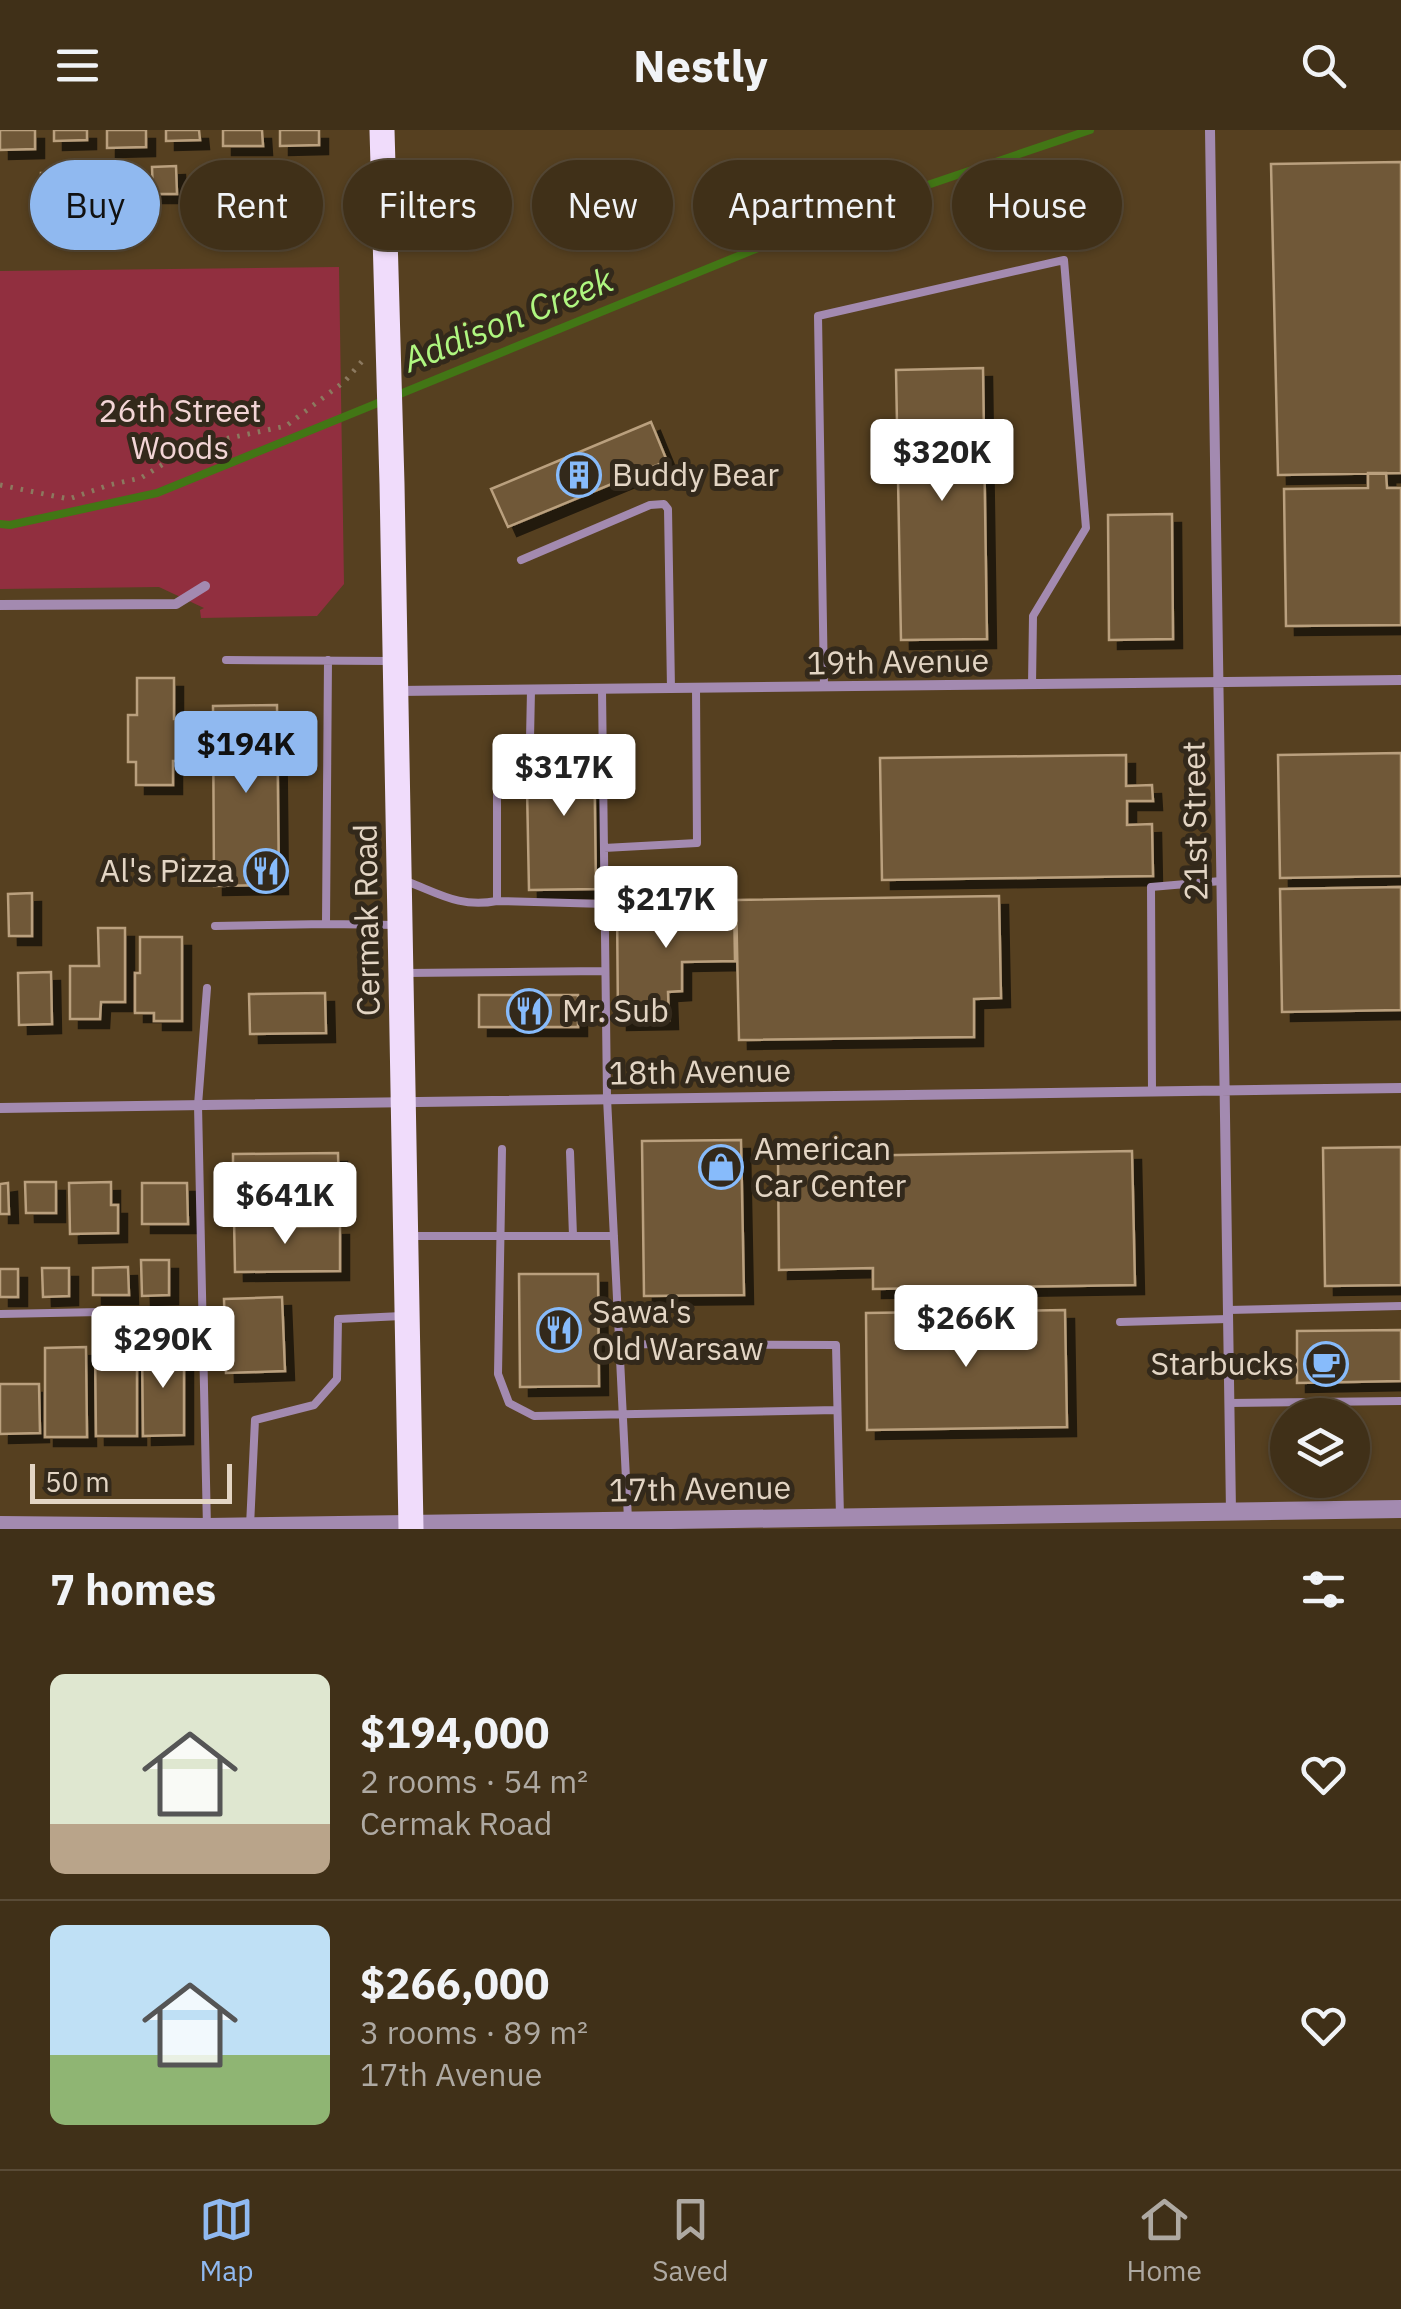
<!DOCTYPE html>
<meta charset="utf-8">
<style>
:root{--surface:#403018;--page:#473821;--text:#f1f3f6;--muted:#aea9a2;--line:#594b37;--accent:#90b9f0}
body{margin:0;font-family:"IBM Plex Sans",sans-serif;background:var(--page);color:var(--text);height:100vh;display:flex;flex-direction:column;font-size:38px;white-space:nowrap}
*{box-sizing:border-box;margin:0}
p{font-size:32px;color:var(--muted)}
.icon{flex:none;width:55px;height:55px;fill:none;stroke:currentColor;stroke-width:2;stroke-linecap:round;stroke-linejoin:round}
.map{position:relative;height:1399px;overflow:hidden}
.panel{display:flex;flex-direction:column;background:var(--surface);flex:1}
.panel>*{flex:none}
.banner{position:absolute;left:30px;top:30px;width:1342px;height:90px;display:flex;gap:20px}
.controls{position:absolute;left:1270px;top:1268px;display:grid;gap:20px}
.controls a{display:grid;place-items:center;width:100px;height:100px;border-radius:50%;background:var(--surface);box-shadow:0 2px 8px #0004,0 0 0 2px var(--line);font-size:50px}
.scale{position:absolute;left:30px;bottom:25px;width:202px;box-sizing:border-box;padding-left:10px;border:5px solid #e3d5c4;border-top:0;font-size:28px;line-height:35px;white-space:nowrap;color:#e3d5c4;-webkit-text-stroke:8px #33291b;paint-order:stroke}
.price{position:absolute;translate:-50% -85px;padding:0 22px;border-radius:10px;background:#fff;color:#222;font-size:32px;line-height:65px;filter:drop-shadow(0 2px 5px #0008)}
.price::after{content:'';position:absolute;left:50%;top:60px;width:30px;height:22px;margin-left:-15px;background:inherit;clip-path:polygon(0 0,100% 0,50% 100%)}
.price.selected{background:var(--accent);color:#111}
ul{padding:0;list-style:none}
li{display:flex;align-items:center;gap:30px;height:250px;padding:0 50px}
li+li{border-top:2px solid var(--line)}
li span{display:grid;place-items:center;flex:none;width:280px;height:200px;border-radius:15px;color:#555}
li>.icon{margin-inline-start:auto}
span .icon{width:120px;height:120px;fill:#fffc;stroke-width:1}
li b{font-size:42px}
h2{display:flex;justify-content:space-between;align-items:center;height:120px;padding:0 50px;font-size:42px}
.tag{padding:0 35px;border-radius:45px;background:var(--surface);box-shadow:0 2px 8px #0004,0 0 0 2px var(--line);font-size:35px;line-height:90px}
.tag.selected{background:var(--accent);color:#111}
header{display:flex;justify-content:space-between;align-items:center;height:130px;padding:0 50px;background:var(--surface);font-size:45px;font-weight:700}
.tabs{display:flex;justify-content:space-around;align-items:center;height:140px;border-top:2px solid var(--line);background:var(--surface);font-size:28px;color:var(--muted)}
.tabs a{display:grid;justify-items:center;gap:5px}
.tabs .selected{color:var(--accent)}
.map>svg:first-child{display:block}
.green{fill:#912f3f}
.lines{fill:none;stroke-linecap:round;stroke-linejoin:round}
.stream{stroke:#427615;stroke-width:8}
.building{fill:#6f5838;stroke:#baa07e;stroke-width:2.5;filter:url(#shadow)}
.path{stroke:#8c795f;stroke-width:5;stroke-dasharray:2.5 8;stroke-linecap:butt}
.service{stroke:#a38ab0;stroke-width:8}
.minor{stroke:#a38ab0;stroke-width:10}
.tertiary{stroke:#a38ab0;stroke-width:18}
.primary{stroke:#f0dcfb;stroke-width:25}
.labels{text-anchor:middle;stroke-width:10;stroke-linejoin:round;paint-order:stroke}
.park-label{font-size:32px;fill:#f3d5d6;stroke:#33291b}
.poi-label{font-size:32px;fill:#e3d5c4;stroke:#33291b;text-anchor:start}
.street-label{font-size:32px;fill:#e3d5c4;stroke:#33291b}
.water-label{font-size:35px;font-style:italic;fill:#aff680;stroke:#33291b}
</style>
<header><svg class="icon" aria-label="menu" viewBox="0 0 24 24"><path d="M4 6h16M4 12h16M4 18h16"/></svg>Nestly<svg class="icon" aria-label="search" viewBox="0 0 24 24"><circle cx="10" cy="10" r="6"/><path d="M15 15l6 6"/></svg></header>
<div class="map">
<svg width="1401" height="1399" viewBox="0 0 1401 1399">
<defs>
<filter id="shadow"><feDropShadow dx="9" dy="9" stdDeviation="0" flood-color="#0009"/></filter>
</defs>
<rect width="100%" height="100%" fill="#564020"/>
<path class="green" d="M 339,137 L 344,454 L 317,486 L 201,488 L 200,480 L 204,478 L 159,457 L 0,459 L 0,141 Z"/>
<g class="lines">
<path class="stream" d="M 0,394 L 10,395 L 157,363 L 839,85 L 1090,0"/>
</g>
<path class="building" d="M 0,0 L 35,0 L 35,19 L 0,20 Z
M 54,0 L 87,0 L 87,10 L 54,11 Z
M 107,0 L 146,0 L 146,17 L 107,18 Z
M 166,0 L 199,0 L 200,10 L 166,11 Z
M 223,0 L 262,0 L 263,16 L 223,16 Z
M 280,0 L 319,0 L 319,15 L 280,16 Z
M 1401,32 L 1401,343 L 1278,345 L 1271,34 Z
M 176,36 L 177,64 L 153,64 L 152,37 Z
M 215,40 L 239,40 L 240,67 L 216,68 Z
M 272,41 L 294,41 L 294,66 L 273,66 Z
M 41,43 L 65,43 L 65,70 L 41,71 Z
M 98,43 L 122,43 L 122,70 L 98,70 Z
M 983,238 L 987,509 L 901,510 L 896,240 Z
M 651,292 L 667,331 L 508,397 L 491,359 Z
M 1368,343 L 1386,343 L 1387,358 L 1401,358 L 1401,495 L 1286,496 L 1284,359 L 1368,358 Z
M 1172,384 L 1173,509 L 1109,510 L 1108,385 Z
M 137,548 L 174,548 L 174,589 L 178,589 L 178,631 L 173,631 L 173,655 L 136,655 L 136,632 L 128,632 L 128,585 L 137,585 Z
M 277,575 L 279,755 L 214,756 L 213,576 Z
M 547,608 L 594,608 L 596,759 L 529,760 L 527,657 L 548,657 Z
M 1401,623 L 1401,746 L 1280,748 L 1278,625 Z
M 1126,625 L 1126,656 L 1152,655 L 1153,671 L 1127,671 L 1127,695 L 1152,694 L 1153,746 L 882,750 L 880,628 Z
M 1401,757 L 1401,880 L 1282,882 L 1280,759 Z
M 32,763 L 32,806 L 9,806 L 8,764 Z
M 999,766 L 1001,868 L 974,869 L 974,907 L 739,910 L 736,770 Z
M 734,772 L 735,831 L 682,832 L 682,861 L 668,862 L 669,890 L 618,891 L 617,774 Z
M 98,798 L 125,798 L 125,872 L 101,872 L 100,889 L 70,889 L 70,836 L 99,836 Z
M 140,807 L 182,807 L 182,891 L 154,891 L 154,883 L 135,883 L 135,843 L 140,843 Z
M 51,842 L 52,894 L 19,895 L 18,843 Z
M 325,863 L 326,903 L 250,904 L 249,864 Z
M 479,865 L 578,865 L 578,897 L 479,897 Z
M 741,1010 L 744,1165 L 644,1166 L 642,1011 Z
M 1401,1017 L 1401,1155 L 1325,1156 L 1323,1018 Z
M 1132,1021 L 1135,1155 L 873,1159 L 873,1138 L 779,1140 L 778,1027 Z
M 338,1023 L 339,1068 L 281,1068 L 282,1077 L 233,1077 L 233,1024 Z
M 25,1052 L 56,1052 L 56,1083 L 26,1083 Z
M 111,1052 L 111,1075 L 118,1075 L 118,1103 L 70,1104 L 69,1053 Z
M 8,1053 L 9,1084 L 0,1084 L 0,1054 Z
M 142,1053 L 187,1053 L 188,1094 L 142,1094 Z
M 234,1088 L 283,1088 L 283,1097 L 340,1096 L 340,1141 L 235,1142 Z
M 141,1130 L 169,1130 L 169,1165 L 142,1166 Z
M 128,1137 L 129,1165 L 93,1165 L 93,1138 Z
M 42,1138 L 69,1138 L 69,1166 L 43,1167 Z
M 0,1139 L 18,1139 L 18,1167 L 0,1167 Z
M 519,1144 L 598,1144 L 599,1256 L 520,1257 Z
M 282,1167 L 285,1241 L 226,1243 L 224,1169 Z
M 1065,1180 L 1067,1297 L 867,1300 L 866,1183 Z
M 1401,1200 L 1401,1251 L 1297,1253 L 1297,1201 Z
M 137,1216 L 137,1306 L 96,1306 L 95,1217 Z
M 184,1216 L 184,1305 L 143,1306 L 142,1217 Z
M 86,1217 L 87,1307 L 45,1307 L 45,1218 Z
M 0,1254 L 39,1254 L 40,1303 L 0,1304 Z"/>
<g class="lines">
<path class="path" d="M 0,355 L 69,369 L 109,355 L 141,348 L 192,316 L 286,296 L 345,251 L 364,229"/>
<path class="service" d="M 521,430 L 650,375 L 664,374 L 668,379 L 671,559
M 226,530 L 391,531
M 328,530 L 326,794 L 398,795
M 824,557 L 818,186 L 1064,130 L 1086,398 L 1033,486 L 1032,555
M 602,559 L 607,968 L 628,1389
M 531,560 L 530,609 L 497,665 L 497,771 L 605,774
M 604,718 L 697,713 L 696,558
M 406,751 C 440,764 460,778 497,771
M 215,796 L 326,794
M 405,843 L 605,841
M 207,858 L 198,975 L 207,1398
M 1152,961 L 1151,757 L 1221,751
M 502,1019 L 498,1244 L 509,1273 L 534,1286 L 837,1280
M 570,1022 L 573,1106
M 408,1106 L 614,1106
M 1228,1180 L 1401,1176
M 0,1184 L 202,1180
M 1120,1192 L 1228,1189
M 619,1214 L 836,1215 L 840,1387
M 1229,1273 L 1401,1271
M 250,1396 L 255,1290 L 314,1275 L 337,1249 L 338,1189 L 402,1186"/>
<path class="minor" d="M 1210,0 L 1231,1381
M 0,475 L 176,474 L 205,456
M 397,561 L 1401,550
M 0,978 L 1401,958"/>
<path class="tertiary" d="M 0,1395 L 207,1397 L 1401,1379"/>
<path class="primary" d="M 382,0 L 392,354 L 411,1399"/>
</g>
<defs>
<g id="building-ring" transform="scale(2.25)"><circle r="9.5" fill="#33291b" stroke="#87bbfb" stroke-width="1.5"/><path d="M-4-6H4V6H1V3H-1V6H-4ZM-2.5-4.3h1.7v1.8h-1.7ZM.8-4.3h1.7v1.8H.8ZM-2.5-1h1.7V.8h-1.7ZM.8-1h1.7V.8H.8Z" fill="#87bbfb"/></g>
<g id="restaurant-ring" transform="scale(2.25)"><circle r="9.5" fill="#33291b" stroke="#87bbfb" stroke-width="1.5"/><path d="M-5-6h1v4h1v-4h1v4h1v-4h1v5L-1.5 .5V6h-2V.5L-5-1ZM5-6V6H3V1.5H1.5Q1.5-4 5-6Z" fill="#87bbfb"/></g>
<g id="shop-ring" transform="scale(2.25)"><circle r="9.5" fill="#33291b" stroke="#87bbfb" stroke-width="1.5"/><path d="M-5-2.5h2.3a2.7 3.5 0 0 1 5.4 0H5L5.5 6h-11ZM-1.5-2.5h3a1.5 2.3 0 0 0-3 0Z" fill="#87bbfb"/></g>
<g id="cafe-ring" transform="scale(2.25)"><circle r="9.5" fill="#33291b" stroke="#87bbfb" stroke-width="1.5"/><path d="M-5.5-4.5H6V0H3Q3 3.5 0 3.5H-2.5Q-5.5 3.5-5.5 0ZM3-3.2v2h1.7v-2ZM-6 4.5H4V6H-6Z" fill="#87bbfb"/></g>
</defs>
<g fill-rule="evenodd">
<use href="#building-ring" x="579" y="345"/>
<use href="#restaurant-ring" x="266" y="741"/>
<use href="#restaurant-ring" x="529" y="881"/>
<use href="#shop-ring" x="721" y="1037"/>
<use href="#restaurant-ring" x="559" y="1200"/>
<use href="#cafe-ring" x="1326" y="1234"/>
</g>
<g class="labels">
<g class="park-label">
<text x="180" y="292">26th Street<tspan x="180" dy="37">Woods</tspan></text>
</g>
<g class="poi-label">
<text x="612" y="356">Buddy Bear</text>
<text x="234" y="752" text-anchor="end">Al's Pizza</text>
<text x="562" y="892">Mr. Sub</text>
<text x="754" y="1030">American<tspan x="754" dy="37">Car Center</tspan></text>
<text x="592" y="1193">Sawa's<tspan x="592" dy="37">Old Warsaw</tspan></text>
<text x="1294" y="1245" text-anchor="end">Starbucks</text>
</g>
<g class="street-label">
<text transform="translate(898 532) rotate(-1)" y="11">19th Avenue</text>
<text transform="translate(1195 691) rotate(-91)" y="11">21st Street</text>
<text transform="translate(367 790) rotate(-91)" y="11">Cermak Road</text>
<text transform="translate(700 942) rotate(-1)" y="11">18th Avenue</text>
<text transform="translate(700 1359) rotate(-1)" y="11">17th Avenue</text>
</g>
<g class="water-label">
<text transform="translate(508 190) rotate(-22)" y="12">Addison Creek</text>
</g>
</g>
</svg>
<div class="controls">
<a><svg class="icon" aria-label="layers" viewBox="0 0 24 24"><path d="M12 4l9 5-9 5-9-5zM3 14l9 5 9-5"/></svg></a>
</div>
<div class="scale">50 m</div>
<b class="price" style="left:942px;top:374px">$320K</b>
<b class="price selected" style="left:246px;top:666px">$194K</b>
<b class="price" style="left:564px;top:689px">$317K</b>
<b class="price" style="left:666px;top:821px">$217K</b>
<b class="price" style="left:285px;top:1117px">$641K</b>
<b class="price" style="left:966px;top:1240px">$266K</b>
<b class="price" style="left:163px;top:1261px">$290K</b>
<div class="banner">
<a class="tag selected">Buy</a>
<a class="tag">Rent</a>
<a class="tag">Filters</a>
<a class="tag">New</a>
<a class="tag">Apartment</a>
<a class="tag">House</a>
</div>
</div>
<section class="panel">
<h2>7 homes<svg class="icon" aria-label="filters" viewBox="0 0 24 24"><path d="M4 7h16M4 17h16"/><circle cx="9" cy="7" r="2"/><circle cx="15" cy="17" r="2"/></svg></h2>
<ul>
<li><span style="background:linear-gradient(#dfe7d0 75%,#b9a48a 0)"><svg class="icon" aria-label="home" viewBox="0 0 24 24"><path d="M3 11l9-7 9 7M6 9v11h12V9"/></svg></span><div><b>$194,000</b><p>2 rooms · 54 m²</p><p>Cermak Road</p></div><svg class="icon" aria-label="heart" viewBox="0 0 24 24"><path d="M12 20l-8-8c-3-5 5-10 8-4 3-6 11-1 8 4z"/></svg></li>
<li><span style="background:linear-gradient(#bfe0f5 65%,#8fb573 0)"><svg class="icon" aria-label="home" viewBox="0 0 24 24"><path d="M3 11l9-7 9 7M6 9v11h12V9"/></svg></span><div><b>$266,000</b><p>3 rooms · 89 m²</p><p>17th Avenue</p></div><svg class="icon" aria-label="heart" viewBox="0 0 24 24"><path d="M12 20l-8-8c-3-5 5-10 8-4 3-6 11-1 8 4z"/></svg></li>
</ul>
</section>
<nav class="tabs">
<a class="selected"><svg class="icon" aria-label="map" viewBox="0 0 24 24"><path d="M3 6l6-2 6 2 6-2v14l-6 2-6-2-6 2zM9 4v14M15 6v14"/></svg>Map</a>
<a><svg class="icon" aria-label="saved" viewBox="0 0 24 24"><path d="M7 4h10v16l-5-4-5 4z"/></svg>Saved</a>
<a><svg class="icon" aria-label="home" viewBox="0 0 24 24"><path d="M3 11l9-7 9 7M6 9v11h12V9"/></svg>Home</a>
</nav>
